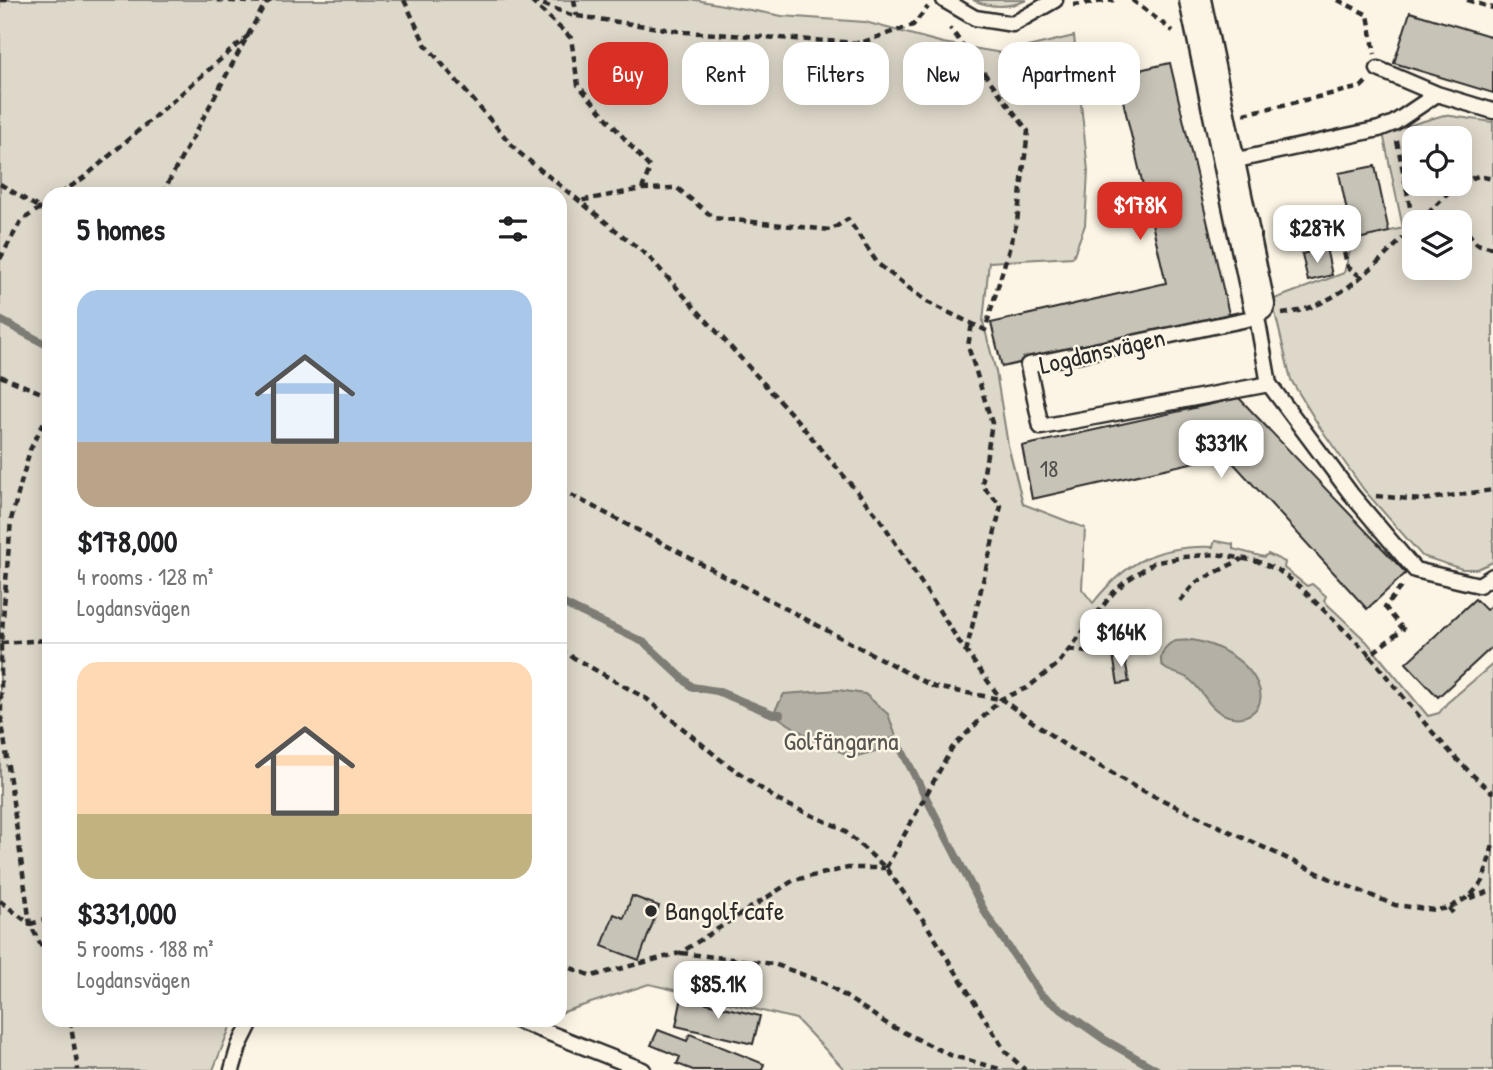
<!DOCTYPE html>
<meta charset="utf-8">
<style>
:root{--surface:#fff;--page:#f2f2f2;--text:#202124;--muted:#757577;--line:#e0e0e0;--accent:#d93025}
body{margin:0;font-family:"Patrick Hand",sans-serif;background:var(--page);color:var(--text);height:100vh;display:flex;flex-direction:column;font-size:26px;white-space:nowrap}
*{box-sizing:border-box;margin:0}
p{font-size:23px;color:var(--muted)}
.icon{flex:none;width:38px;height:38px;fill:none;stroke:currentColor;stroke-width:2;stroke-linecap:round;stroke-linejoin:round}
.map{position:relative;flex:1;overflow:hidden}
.sheet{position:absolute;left:42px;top:187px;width:525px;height:840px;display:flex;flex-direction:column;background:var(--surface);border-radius:21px;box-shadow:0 4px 18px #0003}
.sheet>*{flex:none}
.guide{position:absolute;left:588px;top:42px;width:665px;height:63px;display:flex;gap:14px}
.buttons{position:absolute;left:1402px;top:126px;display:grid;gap:14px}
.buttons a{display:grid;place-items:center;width:70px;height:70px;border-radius:14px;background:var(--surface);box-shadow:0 4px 18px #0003;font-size:35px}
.price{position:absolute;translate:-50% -60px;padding:0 16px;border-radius:14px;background:#fff;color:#222;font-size:23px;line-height:46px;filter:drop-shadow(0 2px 4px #0008)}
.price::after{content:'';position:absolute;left:50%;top:42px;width:21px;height:16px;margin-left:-10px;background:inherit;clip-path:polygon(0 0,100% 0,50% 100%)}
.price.selected{background:var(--accent);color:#fff}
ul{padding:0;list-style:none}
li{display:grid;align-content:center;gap:14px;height:371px;padding:0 35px}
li+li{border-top:2px solid var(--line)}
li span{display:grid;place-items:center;height:217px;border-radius:21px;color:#555}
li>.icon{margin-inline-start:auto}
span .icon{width:126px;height:126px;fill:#fffc;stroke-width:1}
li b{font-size:30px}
h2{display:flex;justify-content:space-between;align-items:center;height:84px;padding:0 35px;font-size:30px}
.tag{padding:0 24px;border-radius:21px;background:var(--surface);box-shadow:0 4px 18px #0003;font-size:24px;line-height:63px}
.tag.selected{background:var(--accent);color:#fff}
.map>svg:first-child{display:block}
.green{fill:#ded8ca;stroke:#84827a;stroke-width:2;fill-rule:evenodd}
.water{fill:#b4b0a5;stroke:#7d7b74;stroke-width:2}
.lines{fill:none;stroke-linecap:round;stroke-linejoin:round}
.stream{stroke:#7d7b74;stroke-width:8}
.building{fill:#c8c3b7;stroke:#2b2b2b;stroke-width:2}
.lane-casing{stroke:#2b2b2b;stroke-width:19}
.street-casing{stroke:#2b2b2b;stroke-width:35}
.path{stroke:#2b2b2b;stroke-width:4.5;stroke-dasharray:7 5;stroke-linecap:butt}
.lane{stroke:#fcf5e5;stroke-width:14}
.street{stroke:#fcf5e5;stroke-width:30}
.poi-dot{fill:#2b2b2b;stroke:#fcf5e5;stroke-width:2.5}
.labels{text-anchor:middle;stroke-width:5;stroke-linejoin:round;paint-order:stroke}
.number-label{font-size:23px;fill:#52514e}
.street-label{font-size:26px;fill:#2b2b2b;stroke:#fcf5e5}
.park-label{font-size:26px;fill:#585653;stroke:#fcf5e5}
.poi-label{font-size:26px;fill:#2b2b2b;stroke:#fcf5e5;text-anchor:start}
</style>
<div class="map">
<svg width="1493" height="1070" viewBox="0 0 1493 1070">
<rect width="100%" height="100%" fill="#fcf5e5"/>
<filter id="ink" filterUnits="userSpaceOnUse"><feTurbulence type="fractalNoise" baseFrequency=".0143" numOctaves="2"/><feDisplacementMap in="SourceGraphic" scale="14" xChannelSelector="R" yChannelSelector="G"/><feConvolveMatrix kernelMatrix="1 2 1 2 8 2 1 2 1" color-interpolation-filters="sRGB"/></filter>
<g filter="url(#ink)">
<path class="green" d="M 0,0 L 696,0 L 782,16 L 865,22 L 943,43 L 1002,53 L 1074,36 L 1088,171 L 1085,225 L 1073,257 L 989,262 L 983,322 L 996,372 L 1008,445 L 1023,504 L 1085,528 L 1082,589 L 1093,603 C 1126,561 1159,545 1213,547 L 1215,541 L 1233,544 L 1233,549 L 1264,557 L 1268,554 L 1285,562 L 1284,568 L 1307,586 L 1312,584 L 1326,596 L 1324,601 L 1367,642 L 1428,716 L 1439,713 L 1447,703 L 1493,664 L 1493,1070 L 845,1070 L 796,1019 L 649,984 L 560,1013 L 560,194 L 49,194 L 49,1020 L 233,1020 L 213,1070 L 0,1070 Z
M 973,0 L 1027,0 C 1009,8 991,8 973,0 Z
M 1444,115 L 1493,122 L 1493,562 L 1477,569 L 1462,569 L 1422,556 L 1364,490 L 1319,426 L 1291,380 L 1272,300 L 1344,273 L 1353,240 L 1403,228 L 1383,133 ZM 1414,138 L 1460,138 L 1460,184 L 1414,184 ZM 1414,222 L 1460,222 L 1460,268 L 1414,268 Z"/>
<path class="water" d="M 1192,640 C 1217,644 1250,661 1259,688 C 1266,708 1247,722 1228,716 C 1207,709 1205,692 1190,680 C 1183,674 1174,674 1166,669 C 1155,661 1164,644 1176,641 C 1181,640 1187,641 1192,640 Z
M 838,690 L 865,694 L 888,714 L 899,745 L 853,757 L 815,741 L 773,714 L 784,694 Z"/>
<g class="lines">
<path class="stream" d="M 0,320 L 49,346
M 560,602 L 645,643 L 692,687 L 717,691 L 773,714 L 780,714
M 893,741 L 899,745 L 986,914 L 1041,995 L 1105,1040 L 1157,1070"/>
</g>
<path class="building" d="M 1410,12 L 1493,37 L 1493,93 L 1394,63 Z
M 1170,63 L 1229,314 L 1002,367 L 991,323 L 1166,283 L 1117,75 Z
M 1375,166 L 1389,232 L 1353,240 L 1339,173 Z
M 1326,248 L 1332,275 L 1308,281 L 1302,254 Z
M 1239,398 L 1406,573 L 1367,609 L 1226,455 L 1032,499 L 1022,446 Z
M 1475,599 L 1486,610 L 1493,604 L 1493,646 L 1438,697 L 1406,663 Z
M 1124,654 L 1129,682 L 1118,684 L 1113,655 Z
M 632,896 L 659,906 L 639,960 L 602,946 L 614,914 L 624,918 Z
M 682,997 L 760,1016 L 753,1044 L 676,1026 Z
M 658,1030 L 687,1041 L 690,1034 L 764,1064 L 762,1070 L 693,1070 L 677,1064 L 680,1057 L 651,1045 Z"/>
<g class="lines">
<g class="lane-casing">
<path id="lane" d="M 944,0 L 975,18 L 1013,24 L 1055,0
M 1378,69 L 1437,94 L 1493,111
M 1228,162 L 1379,129 L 1394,123 L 1437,94
M 1258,309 L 1257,317 L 1269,384 L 1351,494 L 1415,570 L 1479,585 L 1493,576
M 1257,317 L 1028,365 L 1041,427 L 1269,384
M 516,1020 L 643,1070
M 232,1070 L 239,1046 L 252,1020"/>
</g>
<g class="street-casing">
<path id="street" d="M 1195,0 L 1259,305"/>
</g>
<path class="path" d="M 0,0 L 10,0
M 217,0 L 266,3 L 271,0
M 404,0 L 425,44 L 517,151 L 648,256 L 796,419 L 880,519 L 962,646 L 1001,699 L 1066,746 L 1135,787 L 1333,880 L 1395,905 L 1435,910 L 1449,908 L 1470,896 L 1483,881 L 1493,845
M 532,0 L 571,15 L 685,32 L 860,43 L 913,25 L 928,7
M 574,0 L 577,16
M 1132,0 L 1173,31
M 1338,0 L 1368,15 L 1375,54
M 1467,0 L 1493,8
M 531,1 L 571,38 L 578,85 L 650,168 L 642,189 L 579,201
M 1073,5 L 1114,0
M 1244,114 L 1361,87 L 1366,82
M 1397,141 L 1414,227
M 1460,183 L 1478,176 L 1493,179
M 0,184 L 49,214
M 642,189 L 677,188 L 714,218 L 831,230 L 848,219 L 878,264 L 927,302 L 985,330 L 1017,222 L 1028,131 L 950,28
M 60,194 L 86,176 L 250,34
M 162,194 L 267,0
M 1429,213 L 1459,222
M 1419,222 L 1458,184
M 1460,223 L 1477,244 L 1493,248
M 1341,241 L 1348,267 L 1361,277
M 0,259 L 21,221 L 49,202
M 1282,314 C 1339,307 1374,265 1414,228
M 0,376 L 49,396
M 49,412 L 30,450 L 11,520 L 1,643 L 1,716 L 30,924 L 49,961
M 560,489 L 934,687 L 1000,699
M 1376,496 L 1421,500 L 1493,490
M 1180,601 L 1195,583 L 1242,559
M 1,643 L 49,640
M 1069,649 L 1104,655
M 560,650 L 647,699 L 721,760 L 779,801 L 841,828 L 886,868 L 926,924 L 1005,1051 L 1025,1070
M 966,652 L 1001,506 L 982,485 L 992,423 L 968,346 L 972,324
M 1370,656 C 1409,703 1446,754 1493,793
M 886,868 L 952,748 L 1001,699 L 1027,688 L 1058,664 L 1113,593 L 1126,581 L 1153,563 L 1184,557 L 1216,554 L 1257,561 L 1278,570 L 1299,586 L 1370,655 L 1403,629 L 1385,607 L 1403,584
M 1470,898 L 1493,890
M 0,901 L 30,924
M 1449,908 L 1453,913
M 30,924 L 49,919
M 681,953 L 774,964 L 825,983 L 889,1025 L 950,1055 L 1003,1070
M 560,964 L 592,976 L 680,953 L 794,880 L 848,868 L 885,868
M 70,1020 L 78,1070"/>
<use href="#lane" class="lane"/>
<use href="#street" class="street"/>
</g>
</g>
<circle class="poi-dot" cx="651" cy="911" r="7"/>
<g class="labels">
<g class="number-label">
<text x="1049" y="477">18</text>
</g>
<g class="street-label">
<text transform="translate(1102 351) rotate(-13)" y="9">Logdansvägen</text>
</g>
<g class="park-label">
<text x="841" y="750">Golfängarna</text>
</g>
<g class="poi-label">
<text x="665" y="920">Bangolf cafe</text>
</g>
</g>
</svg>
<div class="buttons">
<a><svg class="icon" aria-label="locate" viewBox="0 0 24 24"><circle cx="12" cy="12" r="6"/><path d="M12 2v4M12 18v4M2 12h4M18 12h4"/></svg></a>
<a><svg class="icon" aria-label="layers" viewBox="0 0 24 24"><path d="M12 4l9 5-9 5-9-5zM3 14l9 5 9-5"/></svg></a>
</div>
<b class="price selected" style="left:1140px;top:242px">$178K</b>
<b class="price" style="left:1317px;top:265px">$287K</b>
<b class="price" style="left:1221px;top:480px">$331K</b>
<b class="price" style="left:1121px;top:669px">$164K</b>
<b class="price" style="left:718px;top:1021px">$85.1K</b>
<div class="guide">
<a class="tag selected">Buy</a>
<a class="tag">Rent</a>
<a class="tag">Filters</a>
<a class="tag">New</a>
<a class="tag">Apartment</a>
</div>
<section class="sheet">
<h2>5 homes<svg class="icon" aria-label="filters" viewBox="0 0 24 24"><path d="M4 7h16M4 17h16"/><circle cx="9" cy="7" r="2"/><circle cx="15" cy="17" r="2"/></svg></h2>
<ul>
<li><span style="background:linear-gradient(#a9c7e8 70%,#b9a48a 0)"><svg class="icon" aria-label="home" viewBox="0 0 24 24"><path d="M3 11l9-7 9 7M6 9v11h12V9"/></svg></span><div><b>$178,000</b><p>4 rooms · 128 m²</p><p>Logdansvägen</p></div></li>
<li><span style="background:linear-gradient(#ffd9b3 70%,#c2b280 0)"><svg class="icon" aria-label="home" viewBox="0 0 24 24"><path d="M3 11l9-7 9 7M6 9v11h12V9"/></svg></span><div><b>$331,000</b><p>5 rooms · 188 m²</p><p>Logdansvägen</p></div></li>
</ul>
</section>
</div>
